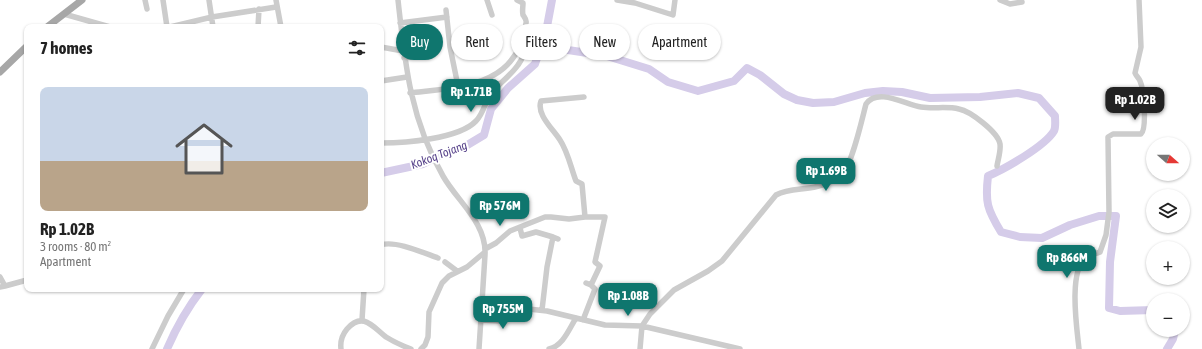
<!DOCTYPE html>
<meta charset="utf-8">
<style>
:root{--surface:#fff;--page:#f2f2f2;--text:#222;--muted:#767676;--line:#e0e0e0;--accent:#0f766e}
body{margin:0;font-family:"Asap Condensed",sans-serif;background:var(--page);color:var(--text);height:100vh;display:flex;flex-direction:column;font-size:15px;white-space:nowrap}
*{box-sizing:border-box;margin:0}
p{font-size:13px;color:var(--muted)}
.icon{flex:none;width:22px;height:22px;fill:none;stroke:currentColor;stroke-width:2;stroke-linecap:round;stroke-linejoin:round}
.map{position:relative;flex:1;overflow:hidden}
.side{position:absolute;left:24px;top:24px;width:360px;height:268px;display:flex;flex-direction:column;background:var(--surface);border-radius:8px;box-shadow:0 1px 3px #0004}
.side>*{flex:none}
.top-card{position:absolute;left:396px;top:24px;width:380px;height:36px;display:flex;gap:8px}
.needle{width:26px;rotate:111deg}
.tools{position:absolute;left:1146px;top:137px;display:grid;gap:8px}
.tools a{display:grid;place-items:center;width:44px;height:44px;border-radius:50%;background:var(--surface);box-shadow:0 1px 3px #0004;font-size:20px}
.price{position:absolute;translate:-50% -34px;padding:0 9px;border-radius:8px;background:var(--accent);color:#fff;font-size:13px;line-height:26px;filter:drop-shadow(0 1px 2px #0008)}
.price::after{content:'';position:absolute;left:50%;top:24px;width:12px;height:9px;margin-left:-6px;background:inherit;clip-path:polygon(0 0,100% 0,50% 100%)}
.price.selected{background:#222;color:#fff}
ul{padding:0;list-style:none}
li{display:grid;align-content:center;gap:8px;height:212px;padding:0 16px}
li+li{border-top:1px solid var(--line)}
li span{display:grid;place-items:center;height:124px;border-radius:8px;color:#555}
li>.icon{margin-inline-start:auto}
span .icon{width:72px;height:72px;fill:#fffc;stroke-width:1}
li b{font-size:17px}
h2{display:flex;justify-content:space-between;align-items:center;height:48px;padding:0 16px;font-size:17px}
.chip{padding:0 14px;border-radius:18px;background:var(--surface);box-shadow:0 1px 3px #0004;font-size:14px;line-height:36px}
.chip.selected{background:var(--accent);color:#fff}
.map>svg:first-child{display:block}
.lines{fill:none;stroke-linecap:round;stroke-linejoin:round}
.river{stroke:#d5cce9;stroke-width:8}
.minor{stroke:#ccc;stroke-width:5.5}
.major{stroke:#a7a7a7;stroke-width:7}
.labels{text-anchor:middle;stroke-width:4;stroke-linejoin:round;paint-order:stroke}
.water-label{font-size:12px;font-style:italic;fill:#58438b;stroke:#fff}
</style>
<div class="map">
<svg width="1202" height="349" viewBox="0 0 1202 349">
<rect width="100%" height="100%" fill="#fff"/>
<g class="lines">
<path class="river" d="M 540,49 L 568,50 L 607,56 L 649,69 L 668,82 L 698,91 L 734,81 L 747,68 L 760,75 L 784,94 L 797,100 L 813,103 L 834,102 L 865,93 L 883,91 L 902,92 L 930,98 L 980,97 L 1018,93 L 1039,98 L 1055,116 C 1055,121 1056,127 1054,131 C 1045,146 1005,169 988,176 C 985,202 987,209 1001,232 L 1020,237 L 1042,238 L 1070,225 L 1099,216 L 1116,216 L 1110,262 L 1109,308 L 1120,311 L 1153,310
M 381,173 L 423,164 L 443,154 L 464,147 L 484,135 L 491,109 L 508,88 L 535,64 L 546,32 L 552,0
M 1170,300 L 1172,298 L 1176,300
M 167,349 C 176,328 188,307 202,289
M 1167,349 L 1173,339 L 1175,330"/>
<path class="minor" d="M 145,0 L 147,9
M 163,0 L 167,27
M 209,0 L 213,27
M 276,0 L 281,27
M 398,0 C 405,63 410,119 443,176 C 457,201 487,223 485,255 L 479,349
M 487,0 L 492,15
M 617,0 L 635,3 L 673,15 L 675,0
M 1000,0 L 1010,4 L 1022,2 L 1021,0
M 446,10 L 450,47 L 458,86
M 64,14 L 110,27
M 400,23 L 447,17
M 170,27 L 212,17 L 276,7
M 258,27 L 259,9
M 381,47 L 403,51
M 404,58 L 434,52
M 381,81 L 407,77
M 410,93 C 461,87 518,87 526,23 C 527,20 525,18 523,15 C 522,11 523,7 523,3 L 517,0
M 584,97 L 541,101 C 536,114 553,129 560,140 C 568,152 571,168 576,181 L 582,184 L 585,217 L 605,217 L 595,262 L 600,266 L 591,285 L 586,283
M 381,143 C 404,143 459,139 476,121 C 484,113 485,101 492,92 C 500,83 511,75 518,65 C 524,57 527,47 530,37
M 520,228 L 522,236 L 536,232 L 553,237
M 381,245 C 395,240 424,253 438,258
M 485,249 L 496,243 L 510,231 L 545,217 L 551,217 L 569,219 L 585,217
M 445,262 L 457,271
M 0,277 L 5,286 L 0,287
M 5,286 L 27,280
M 542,310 L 547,267 L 553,237 L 558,239
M 362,320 L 364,289
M 481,320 L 503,321 L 506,317 L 507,309 L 510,307 L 547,311 L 605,325 L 642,326 L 740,349
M 583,320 L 595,289 L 591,285
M 152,349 L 168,316 L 184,289
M 341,349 C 340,341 342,335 347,329 C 363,311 373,327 386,337 C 394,342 403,346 411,349
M 421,349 L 425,345 L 428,337 L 429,312 L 442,283 L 449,276 L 467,267 L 485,252
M 549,349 C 563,346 569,329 576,318
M 640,349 L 642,326 L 650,314 L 674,290 L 708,271 L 722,261 L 776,195 C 788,188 802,190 815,187 C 824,185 836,180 842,174 C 852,165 862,119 866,104 C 878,87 906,105 921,107 C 934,109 947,106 959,109 C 970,111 998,132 1000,144 C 1001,151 998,159 997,166
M 1079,349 C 1077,329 1068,271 1086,257 C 1090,254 1096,254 1100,252 L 1106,235 L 1109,212 L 1108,137 L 1113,134 L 1141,134 C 1147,129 1144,89 1140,81 C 1139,78 1136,76 1135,73 L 1141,47 L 1139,0"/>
<path class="major" d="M 47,27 L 82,0
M 0,72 L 27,46"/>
</g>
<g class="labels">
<g class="water-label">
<text transform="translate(439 155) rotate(-21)" y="4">Kokoq Tojang</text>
</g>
</g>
</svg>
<div class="tools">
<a><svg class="needle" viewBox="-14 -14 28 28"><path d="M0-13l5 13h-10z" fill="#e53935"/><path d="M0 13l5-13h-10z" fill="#767676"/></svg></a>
<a><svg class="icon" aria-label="layers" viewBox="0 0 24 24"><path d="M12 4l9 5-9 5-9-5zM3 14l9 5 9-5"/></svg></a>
<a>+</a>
<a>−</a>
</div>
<b class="price" style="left:471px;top:113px">Rp 1.71B</b>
<b class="price selected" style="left:1135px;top:121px">Rp 1.02B</b>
<b class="price" style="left:826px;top:192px">Rp 1.69B</b>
<b class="price" style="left:500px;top:227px">Rp 576M</b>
<b class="price" style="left:1067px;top:279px">Rp 866M</b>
<b class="price" style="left:628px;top:317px">Rp 1.08B</b>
<b class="price" style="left:503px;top:330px">Rp 755M</b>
<div class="top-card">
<a class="chip selected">Buy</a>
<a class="chip">Rent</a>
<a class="chip">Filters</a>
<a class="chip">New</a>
<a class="chip">Apartment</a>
</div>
<section class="side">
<h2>7 homes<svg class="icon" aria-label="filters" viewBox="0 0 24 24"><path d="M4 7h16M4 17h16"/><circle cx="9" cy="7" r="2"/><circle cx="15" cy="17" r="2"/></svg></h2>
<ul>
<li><span style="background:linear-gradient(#c9d6e8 60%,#b9a48a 0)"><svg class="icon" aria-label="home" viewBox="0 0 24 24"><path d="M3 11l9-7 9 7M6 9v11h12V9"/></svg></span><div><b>Rp 1.02B</b><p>3 rooms · 80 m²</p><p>Apartment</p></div></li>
</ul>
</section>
</div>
